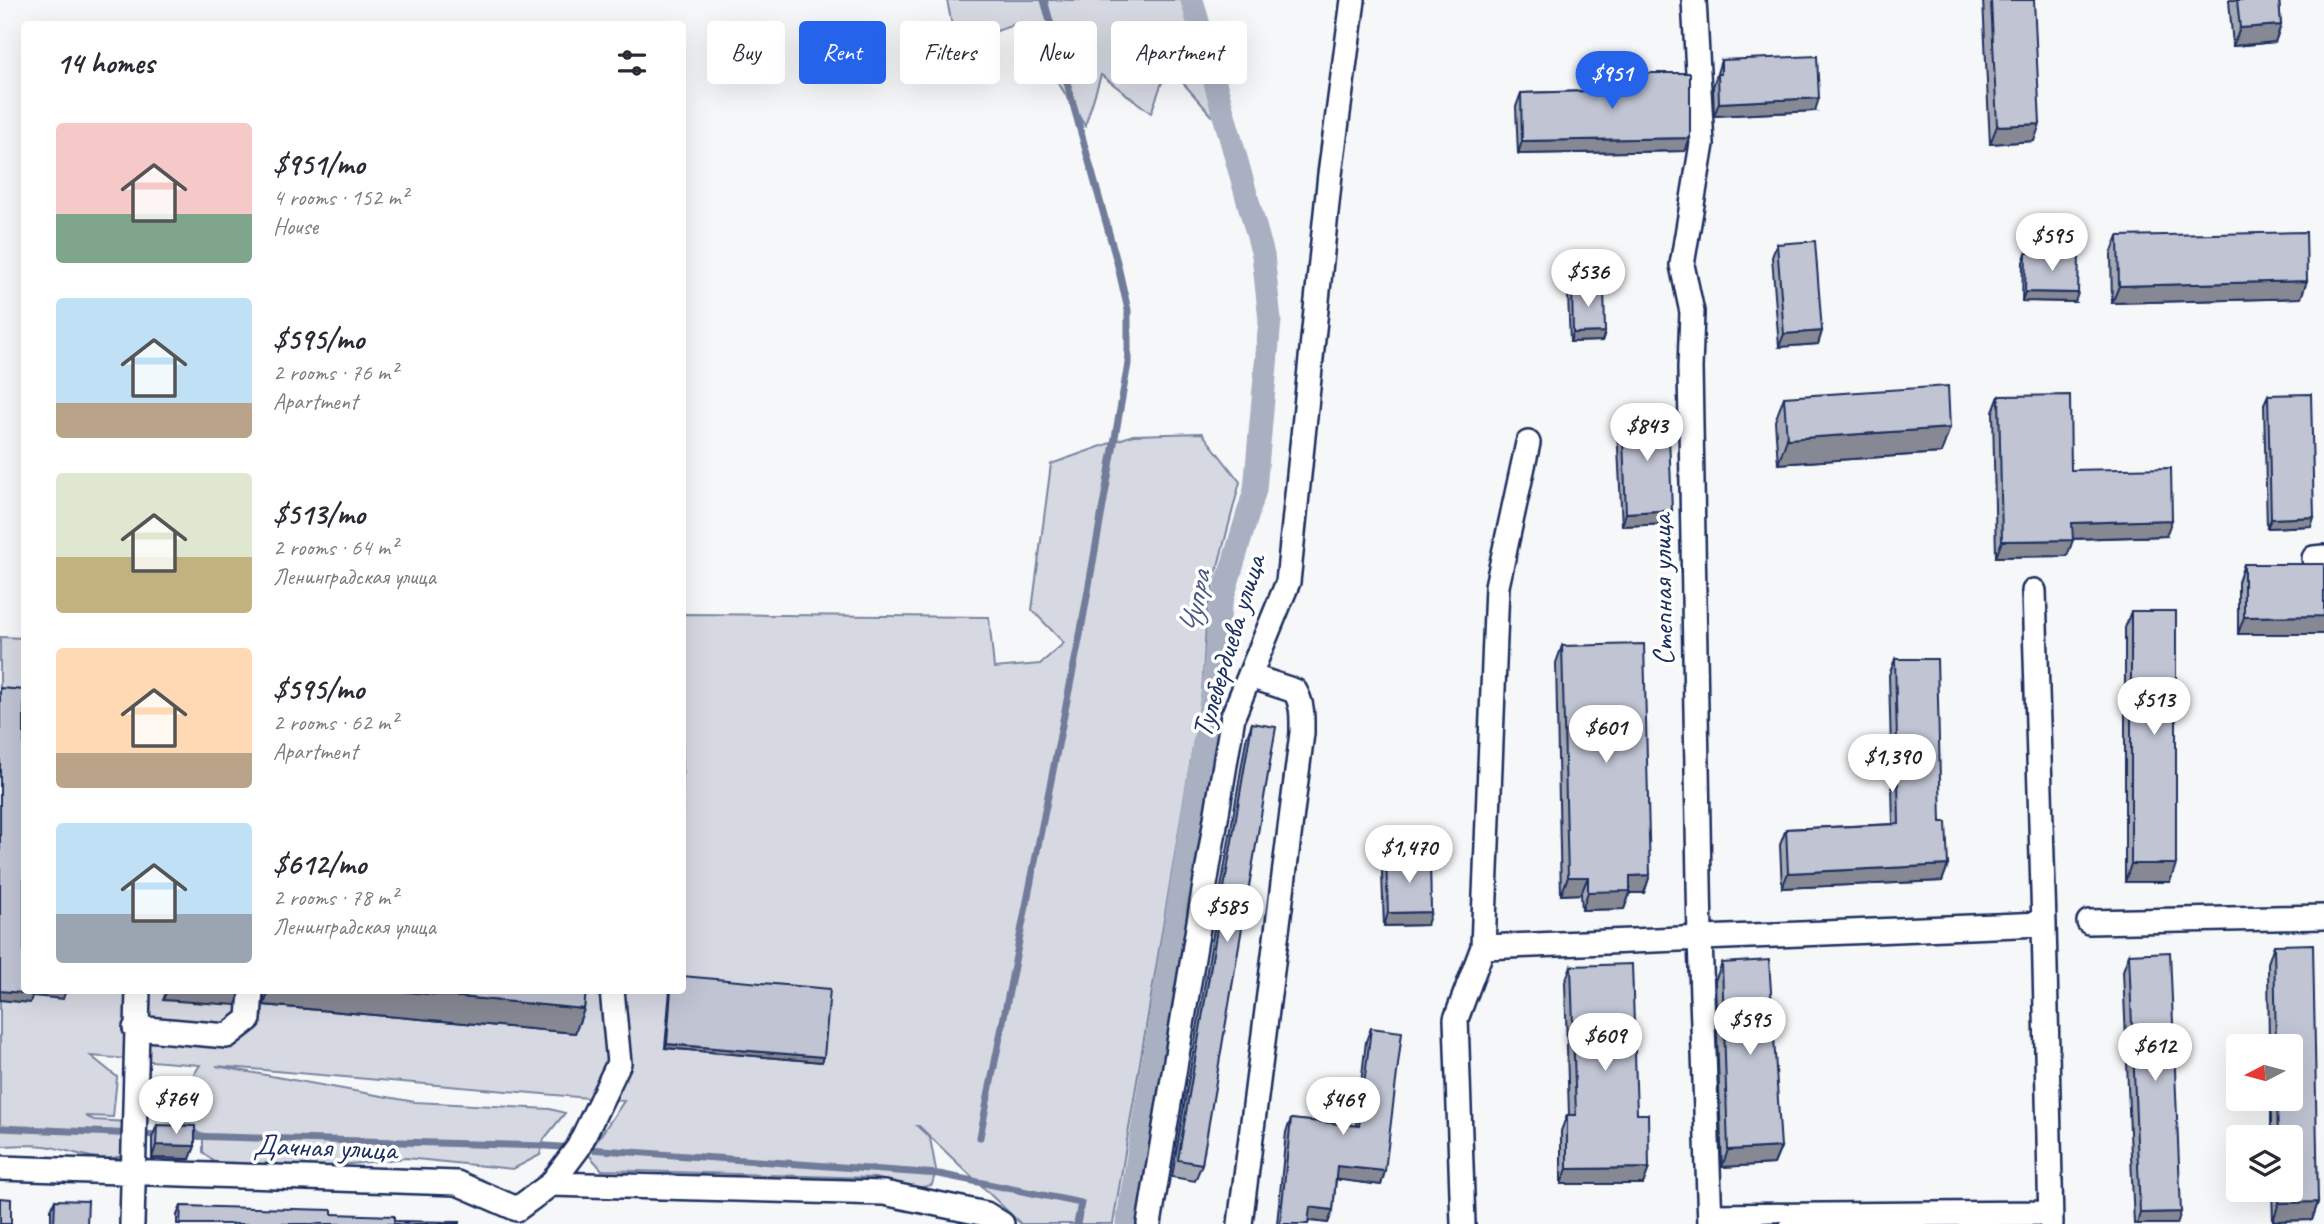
<!DOCTYPE html>
<meta charset="utf-8">
<style>
:root{--surface:#fff;--page:#f2f2f3;--text:#2b2b33;--muted:#7c7c81;--accent:#2563eb}
body{margin:0;font-family:Caveat,sans-serif;background:var(--page);color:var(--text);height:100vh;display:flex;flex-direction:column;font-size:26px;white-space:nowrap}
*{box-sizing:border-box;margin:0}
p{font-size:23px;color:var(--muted)}
.icon{flex:none;width:38px;height:38px;fill:none;stroke:currentColor;stroke-width:2;stroke-linecap:round;stroke-linejoin:round}
.map{position:relative;flex:1;overflow:hidden}
.drawer{position:absolute;left:21px;top:21px;width:665px;height:973px;display:flex;flex-direction:column;background:var(--surface);border-radius:7px;box-shadow:0 7px 28px #0002}
.drawer>*{flex:none}
.top-card{position:absolute;left:707px;top:21px;width:665px;height:63px;display:flex;gap:14px}
.needle{width:46px;rotate:264deg}
.fabs{position:absolute;left:2226px;top:1034px;display:grid;gap:14px}
.fabs a{display:grid;place-items:center;width:77px;height:77px;border-radius:7px;background:var(--surface);box-shadow:0 7px 28px #0002;font-size:35px}
.price{position:absolute;translate:-50% -60px;padding:0 16px;border-radius:24px;background:#fff;color:#222;font-size:23px;line-height:46px;filter:drop-shadow(0 2px 4px #0008)}
.price::after{content:'';position:absolute;left:50%;top:42px;width:21px;height:16px;margin-left:-10px;background:inherit;clip-path:polygon(0 0,100% 0,50% 100%)}
.price.active{background:var(--accent);color:#fff}
ul{padding:0;list-style:none}
li{display:flex;align-items:center;gap:21px;height:175px;padding:0 35px}
li span{display:grid;place-items:center;flex:none;width:196px;height:140px;border-radius:7px;color:#555}
li>.icon{margin-inline-start:auto}
span .icon{width:84px;height:84px;fill:#fffc;stroke-width:1}
li b{font-size:30px}
h2{display:flex;justify-content:space-between;align-items:center;height:84px;padding:0 35px;font-size:30px}
.chip{padding:0 24px;border-radius:7px;background:var(--surface);box-shadow:0 7px 28px #0002;font-size:24px;line-height:63px}
.chip.active{background:var(--accent);color:#fff}
.map>svg:first-child{display:block}
.green{fill:#d6d9e2;stroke:#7884a0;stroke-width:2}
.lines{fill:none;stroke-linecap:round;stroke-linejoin:round}
.stream{stroke:#707c99;stroke-width:7}
.canal{stroke:#a9b0c1;stroke-width:23}
.minor-casing{stroke:#1b2f5e;stroke-width:28}
.minor{stroke:#fff;stroke-width:23}
.wall{fill:#a5a9b5;stroke:#1b2f5e;stroke-width:2}
.shaded-wall{fill:#868994;stroke:#1b2f5e;stroke-width:2}
.building{fill:#c0c4d3;stroke:#1b2f5e;stroke-width:2}
.labels{text-anchor:middle;stroke-width:7;stroke-linejoin:round;paint-order:stroke}
.street-label{font-size:30px;fill:#1b2f5e;stroke:#fff}
.water-label{font-size:32px;font-style:italic;fill:#4d5c81;stroke:#fff}
</style>
<div class="map">
<svg width="2324" height="1224" viewBox="0 0 2324 1224">
<rect width="100%" height="100%" fill="#f6f7f9"/>
<filter id="ink" filterUnits="userSpaceOnUse"><feTurbulence type="fractalNoise" baseFrequency=".0143" numOctaves="2"/><feDisplacementMap in="SourceGraphic" scale="14" xChannelSelector="R" yChannelSelector="G"/><feConvolveMatrix kernelMatrix="1 2 1 2 8 2 1 2 1" color-interpolation-filters="sRGB"/></filter>
<g filter="url(#ink)">
<path class="green" d="M 947,0 L 1185,0 L 1222,127 L 1168,66 L 1151,113 L 1101,75 L 1085,126 L 1021,22 L 956,46 Z
M 1202,433 L 1240,482 L 1207,608 L 1202,693 L 1113,1224 L 1021,1224 L 919,1126 L 917,1126 L 930,1138 L 936,1170 L 932,1185 L 918,1188 L 875,1178 L 602,1170 L 588,1154 L 624,1101 L 216,1066 L 415,1102 L 550,1109 L 565,1113 L 544,1139 L 540,1155 L 513,1169 L 406,1158 L 295,1170 L 214,1162 L 203,1152 L 203,1137 L 192,1127 L 148,1108 L 153,1094 L 184,1090 L 200,1065 L 91,1056 L 117,1077 L 113,1117 L 85,1116 L 94,1120 L 129,1122 L 132,1152 C 101,1168 75,1150 45,1146 C 31,1144 14,1146 0,1146 L 0,637 L 24,638 L 24,990 L 682,990 L 683,614 L 989,617 L 994,668 L 1040,664 L 1064,643 L 1032,610 L 1051,464 L 1133,435 Z"/>
<g class="lines">
<path class="stream" d="M 0,1128 L 161,1135
M 187,1136 L 546,1146 L 939,1174 L 1081,1203 L 1077,1224
M 980,1137 L 1081,630 L 1128,364 L 1128,310 L 1117,262 L 1044,0"/>
<path class="canal" d="M 1127,1224 L 1213,688 L 1220,607 L 1255,490 L 1270,320 L 1263,255 L 1192,0"/>
<g class="minor-casing">
<path id="minor" d="M 1694,0 L 1702,144 L 1682,265 L 1692,312 L 1690,368 L 1700,939 L 1710,1224
M 2314,558 L 2324,557
M 2034,591 L 2044,924
M 2089,922 L 2324,917
M 1483,947 L 1497,586 L 1528,443
M 135,1028 L 227,1036 L 249,1019 L 251,990
M 0,1168 L 457,1183 L 517,1209
M 551,1184 L 578,1148 L 619,1063 L 612,990
M 517,1209 L 551,1184 L 884,1193 L 986,1214 L 1002,1224
M 1710,1216 L 2050,1213
M 132,1224 L 138,990
M 1149,1224 L 1233,716 L 1288,582 L 1330,174 L 1353,0
M 1240,1224 L 1302,733 C 1302,717 1303,705 1295,691 L 1250,676
M 1463,1224 L 1456,1019 L 1483,947 L 2044,924 L 2051,1224"/>
</g>
<use href="#minor" class="minor"/>
</g>
<path class="wall" d="M 1983,0 L 2034,0 L 2034,141 L 1990,144 Z
M 2229,0 L 2279,0 L 2281,25 L 2275,42 L 2233,46 Z
M 1721,60 L 1815,111 L 1714,116 L 1713,87 Z
M 1628,73 L 1690,138 L 1685,151 L 1518,154 L 1516,107 L 1521,93 L 1624,90 L 1624,86 Z
M 2118,236 L 2301,298 L 2112,303 L 2111,254 Z
M 1777,244 L 1822,331 L 1818,344 L 1779,347 L 1772,257 Z
M 2026,253 L 2075,302 L 2022,301 L 2023,262 Z
M 1572,286 L 1605,332 L 1602,341 L 1570,342 L 1568,295 Z
M 2268,395 L 2314,517 L 2311,526 L 2267,528 L 2264,404 Z
M 1999,396 L 2071,470 L 2166,536 L 2073,539 L 2067,556 L 1996,557 L 1993,412 Z
M 1784,397 L 1941,453 L 1778,464 L 1775,421 Z
M 1622,415 L 1668,524 L 1622,526 L 1617,428 Z
M 2244,564 L 2324,564 L 2324,634 L 2238,634 L 2238,582 Z
M 2131,611 L 2170,882 L 2125,882 L 2125,628 Z
M 1562,646 L 1650,875 L 1644,893 L 1630,893 L 1624,909 L 1582,910 L 1581,894 L 1561,895 L 1556,663 Z
M 1895,659 L 1941,822 L 1948,865 L 1942,881 L 1782,888 L 1780,845 L 1786,829 L 1893,824 L 1889,675 Z
M 1252,723 L 1202,1164 L 1195,1181 L 1172,1177 L 1246,740 Z
M 1386,859 L 1427,925 L 1384,926 L 1382,873 Z
M 2274,945 L 2318,1202 L 2312,1220 L 2273,1221 L 2272,1190 L 2291,1190 L 2291,1138 L 2271,1138 L 2271,1099 L 2291,1099 L 2291,1046 L 2269,1046 L 2268,963 Z
M 2129,954 L 2177,1224 L 2134,1224 L 2123,971 Z
M 1722,963 L 1781,1147 L 1774,1164 L 1722,1167 L 1715,981 Z
M 1571,966 L 1637,1114 L 1649,1168 L 1643,1184 L 1561,1184 L 1561,1131 L 1567,1115 L 1569,1115 L 1565,982 Z
M 264,990 L 586,990 L 584,1009 L 575,1033 L 264,1005 Z
M 670,990 L 682,990 L 822,1062 L 665,1048 Z
M 1371,1028 L 1385,1171 L 1381,1185 L 1336,1179 L 1333,1210 L 1328,1223 L 1309,1221 L 1308,1224 L 1277,1224 L 1286,1132 L 1291,1119 L 1356,1126 L 1366,1041 Z
M 157,1125 L 195,1146 L 190,1159 L 152,1158 L 152,1138 Z
M 55,1200 L 87,1224 L 51,1224 L 51,1209 Z
M 181,1206 L 332,1214 L 394,1221 L 459,1224 L 177,1224 L 177,1215 Z"/>
<path class="shaded-wall" d="M 2281,25 L 2275,42 L 2233,46 L 2240,28 Z
M 1819,98 L 1815,111 L 1714,116 L 1719,103 Z
M 2040,124 L 2034,141 L 1990,144 L 1997,126 Z
M 1690,138 L 1685,151 L 1518,154 L 1522,141 Z
M 2307,281 L 2301,298 L 2112,303 L 2119,286 Z
M 2025,292 L 2078,293 L 2075,302 L 2022,301 Z
M 1822,331 L 1818,344 L 1779,347 L 1784,334 Z
M 1605,332 L 1602,341 L 1570,342 L 1573,333 Z
M 1950,428 L 1941,453 L 1778,464 L 1787,439 Z
M 1672,510 L 1668,524 L 1622,526 L 1626,513 Z
M 2314,517 L 2311,526 L 2267,528 L 2271,519 Z
M 2172,520 L 2166,536 L 2067,539 L 2072,523 Z
M 2073,540 L 2067,556 L 1996,557 L 2002,541 Z
M 2324,616 L 2324,634 L 2238,634 L 2244,617 Z
M 2131,864 L 2176,864 L 2170,882 L 2125,882 Z
M 1948,865 L 1942,881 L 1782,888 L 1788,873 Z
M 1650,875 L 1644,893 L 1630,893 L 1624,909 L 1582,910 L 1588,892 L 1630,876 Z
M 1568,877 L 1588,877 L 1581,894 L 1561,895 Z
M 1431,912 L 1427,925 L 1384,926 L 1388,913 Z
M 66,990 L 63,999 L 32,996 L 30,1003 L 0,1000 L 0,991 Z
M 167,990 L 241,990 L 236,1005 L 163,1000 Z
M 269,990 L 388,990 L 584,1009 L 575,1033 L 264,1005 Z
M 667,1044 L 824,1057 L 822,1062 L 665,1048 Z
M 156,1145 L 195,1146 L 190,1159 L 152,1158 Z
M 1781,1147 L 1774,1164 L 1722,1167 L 1728,1150 Z
M 1337,1166 L 1385,1171 L 1381,1185 L 1333,1179 Z
M 1649,1168 L 1643,1184 L 1561,1184 L 1567,1169 Z
M 2318,1202 L 2312,1220 L 2273,1221 L 2279,1203 Z
M 1310,1207 L 1333,1210 L 1328,1223 L 1305,1220 Z
M 2181,1212 L 2177,1224 L 2137,1224 L 2140,1213 Z"/>
<path class="building" d="M 1991,0 L 2034,0 L 2040,124 L 1997,126 Z
M 2237,0 L 2279,0 L 2281,25 L 2240,28 Z
M 1817,56 L 1819,98 L 1719,103 L 1718,74 L 1721,74 L 1721,60 Z
M 1628,73 L 1690,73 L 1690,138 L 1522,141 L 1521,93 L 1628,90 Z
M 2306,232 L 2307,281 L 2119,286 L 2118,236 Z
M 1815,241 L 1822,331 L 1784,334 L 1777,244 Z
M 2026,253 L 2079,253 L 2078,293 L 2025,292 Z
M 1604,285 L 1605,332 L 1573,333 L 1572,286 Z
M 1948,386 L 1950,428 L 1787,439 L 1784,397 Z
M 2311,394 L 2314,517 L 2271,519 L 2268,395 Z
M 2070,395 L 2071,470 L 2171,468 L 2172,520 L 2072,523 L 2073,540 L 2002,541 L 1999,396 Z
M 1668,413 L 1672,510 L 1626,513 L 1622,415 Z
M 2244,564 L 2324,564 L 2324,616 L 2244,617 Z
M 2131,611 L 2176,611 L 2176,864 L 2131,864 Z
M 1644,644 L 1650,875 L 1630,876 L 1630,891 L 1588,892 L 1588,877 L 1568,877 L 1562,646 Z
M 1895,659 L 1937,659 L 1941,822 L 1946,822 L 1948,865 L 1788,873 L 1786,829 L 1899,824 Z
M 0,688 L 24,690 L 24,990 L 33,990 L 33,994 L 0,991 Z
M 1252,723 L 1276,727 L 1202,1164 L 1178,1160 Z
M 1430,858 L 1431,912 L 1388,913 L 1386,859 Z
M 2313,944 L 2318,1202 L 2279,1203 L 2279,1190 L 2291,1190 L 2291,1138 L 2278,1138 L 2277,1099 L 2291,1099 L 2291,1046 L 2276,1046 L 2274,945 Z
M 2170,952 L 2181,1212 L 2140,1213 L 2129,954 Z
M 1769,960 L 1781,1147 L 1728,1150 L 1722,963 Z
M 1632,964 L 1637,1114 L 1648,1114 L 1649,1168 L 1567,1169 L 1567,1115 L 1576,1115 L 1571,966 Z
M 682,976 L 830,989 L 824,1057 L 667,1044 L 671,990 L 682,990 Z
M 388,990 L 586,990 L 584,1009 Z
M 1371,1028 L 1402,1032 L 1385,1171 L 1337,1166 L 1333,1210 L 1310,1207 L 1308,1224 L 1280,1224 L 1291,1119 L 1359,1126 Z
M 157,1125 L 195,1126 L 195,1146 L 156,1145 Z
M 0,1198 L 11,1199 L 11,1224 L 0,1224 Z
M 55,1200 L 88,1201 L 87,1224 L 54,1224 Z
M 181,1206 L 332,1210 L 332,1214 L 394,1216 L 394,1221 L 460,1222 L 459,1224 L 180,1224 Z
M 1780,1222 L 1780,1224 L 1741,1224 Z"/>
</g>
<g class="labels">
<g class="street-label">
<text transform="translate(1662 590) rotate(-91)" y="10">Степная улица</text>
<text transform="translate(1228 646) rotate(-73)" y="10">Тулебердиева улица</text>
<text transform="translate(325 1147) rotate(2)" y="10">Дачная улица</text>
</g>
<g class="water-label">
<text transform="translate(1194 603) rotate(-80)" y="11">Чупра</text>
</g>
</g>
</svg>
<div class="fabs">
<a><svg class="needle" viewBox="-14 -14 28 28"><path d="M0-13l5 13h-10z" fill="#e53935"/><path d="M0 13l5-13h-10z" fill="#7c7c81"/></svg></a>
<a><svg class="icon" aria-label="layers" viewBox="0 0 24 24"><path d="M12 4l9 5-9 5-9-5zM3 14l9 5 9-5"/></svg></a>
</div>
<b class="price active" style="left:1612px;top:111px">$951</b>
<b class="price" style="left:2052px;top:273px">$595</b>
<b class="price" style="left:1588px;top:309px">$536</b>
<b class="price" style="left:1647px;top:463px">$843</b>
<b class="price" style="left:2154px;top:737px">$513</b>
<b class="price" style="left:1606px;top:765px">$601</b>
<b class="price" style="left:1892px;top:794px">$1,390</b>
<b class="price" style="left:1409px;top:885px">$1,470</b>
<b class="price" style="left:1227px;top:944px">$585</b>
<b class="price" style="left:1750px;top:1057px">$595</b>
<b class="price" style="left:1605px;top:1073px">$609</b>
<b class="price" style="left:2155px;top:1083px">$612</b>
<b class="price" style="left:176px;top:1136px">$764</b>
<b class="price" style="left:1343px;top:1137px">$469</b>
<div class="top-card">
<a class="chip">Buy</a>
<a class="chip active">Rent</a>
<a class="chip">Filters</a>
<a class="chip">New</a>
<a class="chip">Apartment</a>
</div>
<section class="drawer">
<h2>14 homes<svg class="icon" aria-label="filters" viewBox="0 0 24 24"><path d="M4 7h16M4 17h16"/><circle cx="9" cy="7" r="2"/><circle cx="15" cy="17" r="2"/></svg></h2>
<ul>
<li><span style="background:linear-gradient(#f6c9c9 65%,#7fa58c 0)"><svg class="icon" aria-label="home" viewBox="0 0 24 24"><path d="M3 11l9-7 9 7M6 9v11h12V9"/></svg></span><div><b>$951/mo</b><p>4 rooms · 152 m²</p><p>House</p></div></li>
<li><span style="background:linear-gradient(#bfe0f5 75%,#b9a48a 0)"><svg class="icon" aria-label="home" viewBox="0 0 24 24"><path d="M3 11l9-7 9 7M6 9v11h12V9"/></svg></span><div><b>$595/mo</b><p>2 rooms · 76 m²</p><p>Apartment</p></div></li>
<li><span style="background:linear-gradient(#dfe7d0 60%,#c2b280 0)"><svg class="icon" aria-label="home" viewBox="0 0 24 24"><path d="M3 11l9-7 9 7M6 9v11h12V9"/></svg></span><div><b>$513/mo</b><p>2 rooms · 64 m²</p><p>Ленинградская улица</p></div></li>
<li><span style="background:linear-gradient(#ffd9b3 75%,#b9a48a 0)"><svg class="icon" aria-label="home" viewBox="0 0 24 24"><path d="M3 11l9-7 9 7M6 9v11h12V9"/></svg></span><div><b>$595/mo</b><p>2 rooms · 62 m²</p><p>Apartment</p></div></li>
<li><span style="background:linear-gradient(#bfe0f5 65%,#9aa5b1 0)"><svg class="icon" aria-label="home" viewBox="0 0 24 24"><path d="M3 11l9-7 9 7M6 9v11h12V9"/></svg></span><div><b>$612/mo</b><p>2 rooms · 78 m²</p><p>Ленинградская улица</p></div></li>
</ul>
</section>
</div>
